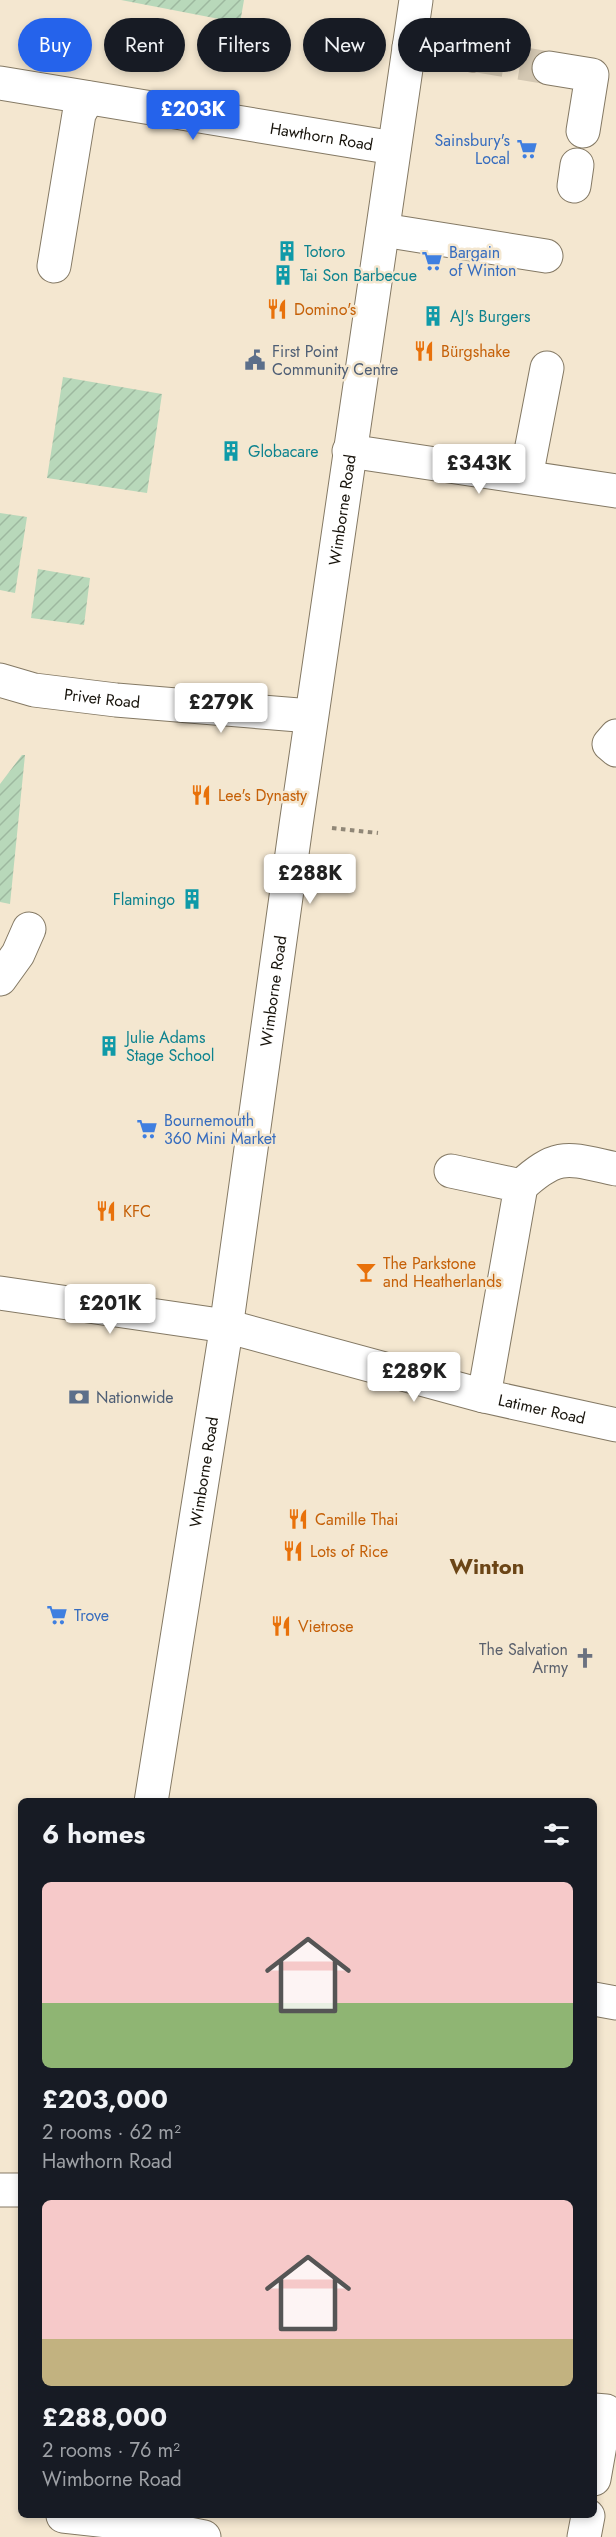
<!DOCTYPE html>
<meta charset="utf-8">
<style>
:root{--surface:#171b24;--page:#242831;--text:#f1f3f6;--muted:#9ea1a6;--accent:#2563eb}
body{margin:0;font-family:Jost,sans-serif;background:var(--page);color:var(--text);height:100vh;display:flex;flex-direction:column;font-size:22px;white-space:nowrap}
*{box-sizing:border-box;margin:0}
p{font-size:20px;color:var(--muted)}
.icon{flex:none;width:33px;height:33px;fill:none;stroke:currentColor;stroke-width:2;stroke-linecap:round;stroke-linejoin:round}
.map{position:relative;flex:1;overflow:hidden}
.sheet{position:absolute;left:18px;top:1798px;width:579px;height:720px;display:flex;flex-direction:column;background:var(--surface);border-radius:9px;box-shadow:0 3px 9px #0003}
.sheet>*{flex:none}
.hud{position:absolute;left:18px;top:18px;width:580px;height:54px;display:flex;gap:12px}
.price{position:absolute;translate:-50% -51px;padding:0 14px;border-radius:6px;background:#fff;color:#222;font-size:20px;line-height:39px;filter:drop-shadow(0 2px 3px #0008)}
.price::after{content:'';position:absolute;left:50%;top:36px;width:18px;height:14px;margin-left:-9px;background:inherit;clip-path:polygon(0 0,100% 0,50% 100%)}
.price.selected{background:var(--accent);color:#fff}
ul{padding:0;list-style:none}
li{display:grid;align-content:center;gap:12px;height:318px;padding:0 24px}
li span{display:grid;place-items:center;height:186px;border-radius:9px;color:#555}
li>.icon{margin-inline-start:auto}
span .icon{width:108px;height:108px;fill:#fffc;stroke-width:1}
li b{font-size:26px}
h2{display:flex;justify-content:space-between;align-items:center;height:72px;padding:0 24px;font-size:26px}
.chip{padding:0 21px;border-radius:27px;background:var(--surface);box-shadow:0 3px 9px #0003;font-size:21px;line-height:54px}
.chip.selected{background:var(--accent);color:#fff}
.map>svg:first-child{display:block}
.garden{fill:url(#garden-furrows)}
.lines{fill:none;stroke-linecap:round;stroke-linejoin:round}
.minor-tunnel{stroke:#d3c7b2;stroke-width:33;stroke-dasharray:33 16;stroke-linecap:butt}
.minor-casing{stroke:#847964;stroke-width:35}
.path{stroke:#908777;stroke-width:4;stroke-dasharray:4.5 4.5;stroke-linecap:butt}
.minor{stroke:#fff;stroke-width:33}
.labels{text-anchor:middle;stroke-width:5;stroke-linejoin:round;paint-order:stroke}
.street-label{font-size:16px;fill:#17130b;stroke:#f4e7d0}
.shop-label{font-size:16px;fill:#366cbe;stroke:#f4e7d0;text-anchor:start}
.culture-label{font-size:16px;fill:#0d838f;stroke:#f4e7d0;text-anchor:start}
.food-label{font-size:16px;fill:#c56008;stroke:#f4e7d0;text-anchor:start}
.service-label{font-size:16px;fill:#4e5e75;stroke:#f4e7d0;text-anchor:start}
.worship-label{font-size:16px;fill:#5b616d;stroke:#f4e7d0;text-anchor:end}
.district-label{font-size:22px;font-weight:bold;fill:#6b4516;stroke:#f4e7d0}
</style>
<div class="map">
<svg width="616" height="2537" viewBox="0 0 616 2537">
<defs>
<pattern id="garden-furrows" width="10" height="10" patternUnits="userSpaceOnUse" patternTransform="scale(1.5)"><rect width="10" height="10" fill="#b8d8ba"/><path d="M-1 1l2-2M0 10L10 0M9 11l2-2" fill="none" stroke="#9db89f"/></pattern>
</defs>
<rect width="100%" height="100%" fill="#f4e7d0"/>
<path class="garden" d="M 121,0 L 244,0 L 240,23 Z
M 63,377 L 162,394 L 147,493 L 47,478 Z
M 0,513 L 27,517 L 15,593 L 0,590 Z
M 38,569 L 90,578 L 84,625 L 31,618 Z
M 22,755 L 25,755 L 10,904 L 0,902 L 0,784 Z"/>
<g class="lines">
<path class="minor-tunnel" d="M 472,55 L 549,68"/>
<g class="minor-casing">
<g id="minor">
<path d="M 409,47 L 472,55"/>
<path d="M 549,68 L 592,75 L 583,131"/>
<path id="s1" d="M 0,83 L 394,148"/>
<path d="M 574,186 L 577,165"/>
<path d="M 383,230 L 546,256"/>
<path d="M 54,266 L 79,114 L 88,98"/>
<path d="M 349,451 L 616,491"/>
<path d="M 526,477 L 547,368"/>
<path id="s2" d="M 0,680 L 34,690 L 116,700 L 311,716"/>
<path d="M 616,736 L 609,744 L 616,750"/>
<path d="M 0,979 L 18,954 L 29,929"/>
<path d="M 451,1171 L 521,1186 L 484,1396"/>
<path d="M 521,1186 C 559,1151 569,1159 616,1169"/>
<path id="s3" d="M 0,1293 L 226,1326 L 484,1396 L 616,1425"/>
<path id="s4" d="M 151,1802 L 224,1343 L 296,825 L 416,0"/>
<path d="M 594,1999 L 616,2003"/>
<path d="M 0,2190 L 21,2190"/>
<path d="M 594,2410 L 606,2411 L 594,2479"/>
<path d="M 63,2516 L 143,2525 L 204,2537"/>
<path d="M 584,2537 L 588,2516"/>
</g>
</g>
<path class="path" d="M 332,828 L 378,833"/>
<use href="#minor" class="minor"/>
</g>
<defs>
<g id="supermarket-bare" transform="scale(1.62)"><path d="M-6-5.5h2.5l.6 2H6L4.5 2H-2.5L-4.4-4H-6ZM-1.5 3.2a1.3 1.3 0 1 0 .1 0ZM3 3.2a1.3 1.3 0 1 0 .1 0Z" fill="#3f7fe0" stroke="#f4e7d0" stroke-width="2.5" paint-order="stroke"/></g>
<g id="building-bare" transform="scale(1.62)"><path d="M-4-6H4V6H1V3H-1V6H-4ZM-2.5-4.3h1.7v1.8h-1.7ZM.8-4.3h1.7v1.8H.8ZM-2.5-1h1.7V.8h-1.7ZM.8-1h1.7V.8H.8Z" fill="#0f9aa8" stroke="#f4e7d0" stroke-width="2.5" paint-order="stroke"/></g>
<g id="restaurant-bare" transform="scale(1.62)"><path d="M-5-6h1v4h1v-4h1v4h1v-4h1v5L-1.5 .5V6h-2V.5L-5-1ZM5-6V6H3V1.5H1.5Q1.5-4 5-6Z" fill="#e8710a" stroke="#f4e7d0" stroke-width="2.5" paint-order="stroke"/></g>
<g id="civic-bare" transform="scale(1.62)"><path d="M-.6-6.5H3V-4.5H.6V-3L4-1V1h2V6H-6V1h2V-1L-.6-3ZM-1.2 2.5V6h2.4V2.5Z" fill="#5c6f8a" stroke="#f4e7d0" stroke-width="2.5" paint-order="stroke"/></g>
<g id="bar-bare" transform="scale(1.62)"><path d="M-6-5H6L.8 .8V4.5H3.5V6h-7V4.5H-.8V.8Z" fill="#e8710a" stroke="#f4e7d0" stroke-width="2.5" paint-order="stroke"/></g>
<g id="bank-bare" transform="scale(1.62)"><path d="M-6-4H6V4H-6ZM0-2.3a2.3 2.3 0 1 0 0 4.6a2.3 2.3 0 1 0 0-4.6Z" fill="#5c6f8a" stroke="#f4e7d0" stroke-width="2.5" paint-order="stroke"/></g>
<g id="church-bare" transform="scale(1.62)"><path d="M-1.2-6h2.4v3.5h3.3v2.4h-3.3V6h-2.4V-.1h-3.3v-2.4h3.3Z" fill="#6b7280" stroke="#f4e7d0" stroke-width="2.5" paint-order="stroke"/></g>
</defs>
<g fill-rule="evenodd">
<use href="#supermarket-bare" x="527" y="149"/>
<use href="#building-bare" x="287" y="251"/>
<use href="#supermarket-bare" x="432" y="261"/>
<use href="#building-bare" x="283" y="275"/>
<use href="#restaurant-bare" x="277" y="309"/>
<use href="#building-bare" x="433" y="316"/>
<use href="#restaurant-bare" x="424" y="351"/>
<use href="#civic-bare" x="255" y="360"/>
<use href="#building-bare" x="231" y="451"/>
<use href="#restaurant-bare" x="201" y="795"/>
<use href="#building-bare" x="192" y="899"/>
<use href="#building-bare" x="109" y="1046"/>
<use href="#supermarket-bare" x="147" y="1129"/>
<use href="#restaurant-bare" x="106" y="1211"/>
<use href="#bar-bare" x="366" y="1272"/>
<use href="#bank-bare" x="79" y="1397"/>
<use href="#restaurant-bare" x="298" y="1519"/>
<use href="#restaurant-bare" x="293" y="1551"/>
<use href="#supermarket-bare" x="57" y="1615"/>
<use href="#restaurant-bare" x="281" y="1626"/>
<use href="#church-bare" x="585" y="1658"/>
</g>
<g class="labels">
<g class="street-label">
<text dy="6" stroke="none"><textPath href="#s1" startOffset="326">Hawthorn Road</textPath></text>
<text dy="6" stroke="none"><textPath href="#s4" startOffset="1306">Wimborne Road</textPath></text>
<text dy="6" stroke="none"><textPath href="#s2" startOffset="104">Privet Road</textPath></text>
<text dy="6" stroke="none"><textPath href="#s4" startOffset="820">Wimborne Road</textPath></text>
<text dy="6" stroke="none"><textPath href="#s3" startOffset="555">Latimer Road</textPath></text>
<text dy="6" stroke="none"><textPath href="#s4" startOffset="334">Wimborne Road</textPath></text>
</g>
<g class="shop-label">
<text x="510" y="146" text-anchor="end">Sainsbury's<tspan x="510" dy="18">Local</tspan></text>
<text x="449" y="258">Bargain<tspan x="449" dy="18">of Winton</tspan></text>
<text x="164" y="1126">Bournemouth<tspan x="164" dy="18">360 Mini Market</tspan></text>
<text x="74" y="1621">Trove</text>
</g>
<g class="culture-label">
<text x="304" y="257">Totoro</text>
<text x="300" y="281">Tai Son Barbecue</text>
<text x="450" y="322">AJ's Burgers</text>
<text x="248" y="457">Globacare</text>
<text x="175" y="905" text-anchor="end">Flamingo</text>
<text x="126" y="1043">Julie Adams<tspan x="126" dy="18">Stage School</tspan></text>
</g>
<g class="food-label">
<text x="294" y="315">Domino's</text>
<text x="441" y="357">Bürgshake</text>
<text x="218" y="801">Lee's Dynasty</text>
<text x="123" y="1217">KFC</text>
<text x="383" y="1269">The Parkstone<tspan x="383" dy="18">and Heatherlands</tspan></text>
<text x="315" y="1525">Camille Thai</text>
<text x="310" y="1557">Lots of Rice</text>
<text x="298" y="1632">Vietrose</text>
</g>
<g class="service-label">
<text x="272" y="357">First Point<tspan x="272" dy="18">Community Centre</tspan></text>
<text x="96" y="1403">Nationwide</text>
</g>
<g class="worship-label">
<text x="568" y="1655">The Salvation<tspan x="568" dy="18">Army</tspan></text>
</g>
<g class="district-label">
<text x="487" y="1574">Winton</text>
</g>
</g>
</svg>
<b class="price selected" style="left:193px;top:141px">£203K</b>
<b class="price" style="left:479px;top:495px">£343K</b>
<b class="price" style="left:221px;top:734px">£279K</b>
<b class="price" style="left:310px;top:905px">£288K</b>
<b class="price" style="left:110px;top:1335px">£201K</b>
<b class="price" style="left:414px;top:1403px">£289K</b>
<div class="hud">
<a class="chip selected">Buy</a>
<a class="chip">Rent</a>
<a class="chip">Filters</a>
<a class="chip">New</a>
<a class="chip">Apartment</a>
</div>
<section class="sheet">
<h2>6 homes<svg class="icon" aria-label="filters" viewBox="0 0 24 24"><path d="M4 7h16M4 17h16"/><circle cx="9" cy="7" r="2"/><circle cx="15" cy="17" r="2"/></svg></h2>
<ul>
<li><span style="background:linear-gradient(#f6c9c9 65%,#8fb573 0)"><svg class="icon" aria-label="home" viewBox="0 0 24 24"><path d="M3 11l9-7 9 7M6 9v11h12V9"/></svg></span><div><b>£203,000</b><p>2 rooms · 62 m²</p><p>Hawthorn Road</p></div></li>
<li><span style="background:linear-gradient(#f6c9c9 75%,#c2b280 0)"><svg class="icon" aria-label="home" viewBox="0 0 24 24"><path d="M3 11l9-7 9 7M6 9v11h12V9"/></svg></span><div><b>£288,000</b><p>2 rooms · 76 m²</p><p>Wimborne Road</p></div></li>
</ul>
</section>
</div>
